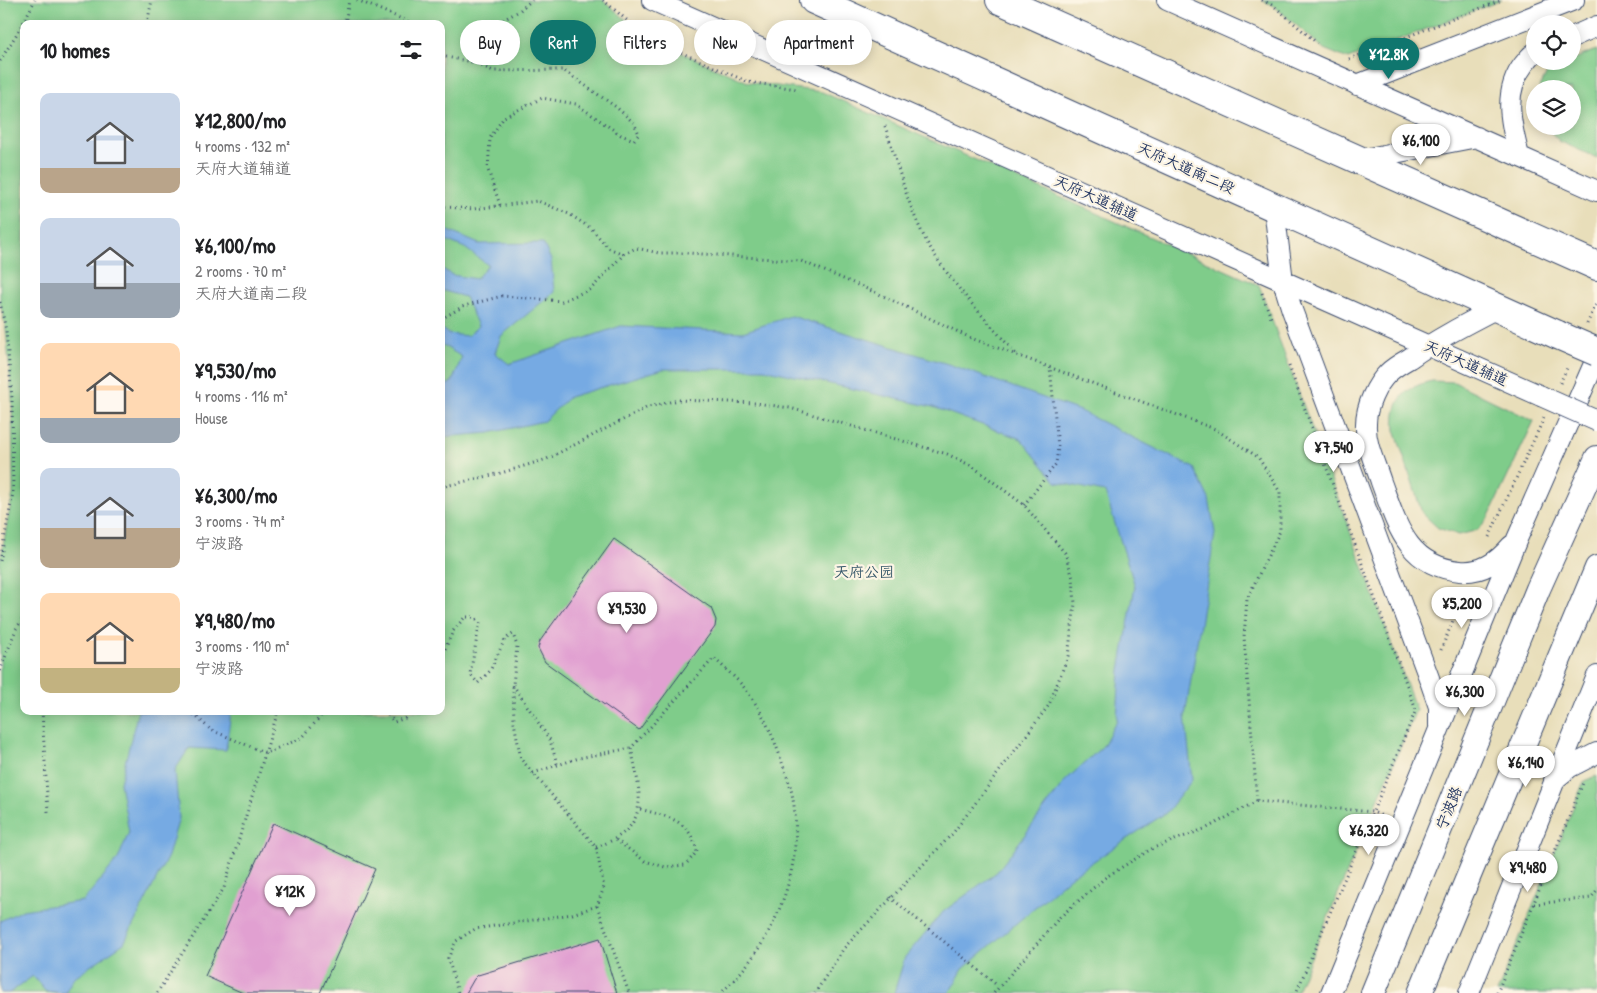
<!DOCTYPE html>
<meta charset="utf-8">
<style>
:root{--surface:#fff;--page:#f2f2f2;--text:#202124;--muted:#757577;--accent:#0f766e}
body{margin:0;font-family:"Patrick Hand","LXGW WenKai TC",sans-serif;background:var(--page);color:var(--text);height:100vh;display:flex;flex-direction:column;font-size:19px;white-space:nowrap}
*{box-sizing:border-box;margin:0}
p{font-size:16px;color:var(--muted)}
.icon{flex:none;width:28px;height:28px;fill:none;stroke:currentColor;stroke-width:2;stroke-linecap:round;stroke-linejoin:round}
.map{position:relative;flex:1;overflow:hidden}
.drawer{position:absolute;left:20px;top:20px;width:425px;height:695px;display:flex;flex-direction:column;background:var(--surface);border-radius:10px;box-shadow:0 2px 12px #0003}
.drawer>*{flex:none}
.top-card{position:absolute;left:460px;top:20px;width:475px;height:45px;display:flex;gap:10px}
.buttons{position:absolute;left:1526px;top:15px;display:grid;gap:10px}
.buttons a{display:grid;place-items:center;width:55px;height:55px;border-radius:50%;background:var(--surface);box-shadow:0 2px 12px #0003;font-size:25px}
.price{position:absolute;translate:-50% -42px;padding:0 11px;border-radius:18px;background:#fff;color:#222;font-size:16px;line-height:32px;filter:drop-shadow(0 1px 2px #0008)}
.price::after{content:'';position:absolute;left:50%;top:30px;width:15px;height:11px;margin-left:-8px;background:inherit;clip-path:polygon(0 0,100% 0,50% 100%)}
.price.active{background:var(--accent);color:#fff}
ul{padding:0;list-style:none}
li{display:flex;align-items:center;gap:15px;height:125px;padding:0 20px}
li span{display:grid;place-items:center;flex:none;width:140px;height:100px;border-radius:10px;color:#555}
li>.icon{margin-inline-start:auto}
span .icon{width:60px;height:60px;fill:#fffc;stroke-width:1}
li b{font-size:21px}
h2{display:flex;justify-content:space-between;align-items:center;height:60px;padding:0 20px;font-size:21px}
.pill{padding:0 18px;border-radius:22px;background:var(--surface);box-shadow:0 2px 12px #0003;font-size:18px;line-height:45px}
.pill.active{background:var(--accent);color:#fff}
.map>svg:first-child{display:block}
.green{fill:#7fcc8a;stroke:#4d7e74;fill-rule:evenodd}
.water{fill:#76aae3;stroke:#486ca0}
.building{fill:#e1a0d1}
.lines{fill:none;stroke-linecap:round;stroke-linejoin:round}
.tertiary-casing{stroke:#3a496c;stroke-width:22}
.secondary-casing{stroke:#3a496c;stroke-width:26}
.trunk-casing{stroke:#3a496c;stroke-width:30}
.path{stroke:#3a496c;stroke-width:3;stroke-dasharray:1 4;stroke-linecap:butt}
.tertiary{stroke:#fff;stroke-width:20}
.secondary{stroke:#fff;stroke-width:24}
.trunk{stroke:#fff;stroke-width:28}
.tertiary-bridge-casing{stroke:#3a496c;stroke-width:22;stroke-linecap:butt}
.trunk-bridge-casing{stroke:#3a496c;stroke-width:30;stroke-linecap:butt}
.tertiary-bridge{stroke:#fff;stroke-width:20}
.trunk-bridge{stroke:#fff;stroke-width:28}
.labels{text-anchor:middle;stroke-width:4.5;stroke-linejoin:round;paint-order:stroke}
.street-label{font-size:15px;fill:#1b2f5e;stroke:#fcf5e5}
.park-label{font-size:15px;fill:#345669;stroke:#fcf5e5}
</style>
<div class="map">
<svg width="1597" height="993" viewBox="0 0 1597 993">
<rect width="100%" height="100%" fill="#fcf5e5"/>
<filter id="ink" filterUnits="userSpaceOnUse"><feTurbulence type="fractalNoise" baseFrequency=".02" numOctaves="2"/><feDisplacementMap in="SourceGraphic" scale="10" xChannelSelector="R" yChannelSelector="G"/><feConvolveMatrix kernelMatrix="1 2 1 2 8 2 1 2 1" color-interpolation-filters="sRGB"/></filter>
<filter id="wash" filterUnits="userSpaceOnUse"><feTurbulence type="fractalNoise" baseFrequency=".0096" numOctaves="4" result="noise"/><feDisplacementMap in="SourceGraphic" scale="20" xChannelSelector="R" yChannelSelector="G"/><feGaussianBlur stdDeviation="1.12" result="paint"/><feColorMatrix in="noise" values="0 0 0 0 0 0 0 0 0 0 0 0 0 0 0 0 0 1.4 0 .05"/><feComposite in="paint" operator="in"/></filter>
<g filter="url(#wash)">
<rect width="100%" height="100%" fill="#e8deba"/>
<path class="green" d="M 0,0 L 603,0 L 648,38 L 748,82 L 822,92 L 1259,285 L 1416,710 L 1296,993 L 0,993 L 0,561 L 13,493 L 12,398 L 6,330 L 0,302 ZM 24,24 L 441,24 L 441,711 L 24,711 Z
M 1262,0 L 1502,0 L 1348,59 L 1324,49 L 1274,6 Z
M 1597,50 L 1597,158 L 1559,141 L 1545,126 L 1572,126 L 1572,89 L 1539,89 L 1547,73 L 1558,65 Z
M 1432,381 L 1454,382 L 1534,421 L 1488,518 L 1478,530 L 1459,535 L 1438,528 L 1422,513 L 1395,430 C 1392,401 1404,387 1432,381 Z
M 1597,776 L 1597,993 L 1497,993 L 1584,781 Z"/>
<path class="water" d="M 441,228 L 479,244 L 543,243 L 551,260 L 554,292 L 501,336 L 495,353 L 509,364 L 621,326 L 743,332 L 791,316 L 951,365 L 1080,411 L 1194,468 L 1209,499 L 1215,533 L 1185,716 L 1192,780 L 1167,812 L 1070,877 L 963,969 L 949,993 L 894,993 L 905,957 L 943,912 L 997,872 L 1066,780 L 1103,746 L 1117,720 L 1120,670 L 1135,586 L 1105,492 L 1056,482 L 1021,439 L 933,407 L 764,369 L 663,369 L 569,397 L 544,421 L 489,433 L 441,437 L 441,388 L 452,382 L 462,357 L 441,344 L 441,328 L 448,334 L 468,336 L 478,326 L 465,297 L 441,290 L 441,268 L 452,275 L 476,279 L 488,265 L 465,248 L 441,238 Z
M 138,711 L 231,711 L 226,750 L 189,748 L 175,770 L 179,818 L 168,856 L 124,943 L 73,978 L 65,993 L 45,991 L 33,976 L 9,993 L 0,993 L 0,921 L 23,910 L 83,901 L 118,859 L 129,832 L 120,783 Z"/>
<g id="blocks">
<path class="building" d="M 614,539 L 711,608 L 716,620 L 715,627 L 639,730 L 545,662 L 538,648 L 540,641 Z
M 273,823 L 375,869 L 320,993 L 243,993 L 205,976 Z
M 600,938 L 617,993 L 466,993 L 474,979 L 478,975 Z"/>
</g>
</g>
<g filter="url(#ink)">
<use href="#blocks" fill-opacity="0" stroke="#3a496c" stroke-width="1"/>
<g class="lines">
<g class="tertiary-casing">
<path id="tertiary" d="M 652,0 L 1541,396
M 1167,0 L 1597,191
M 1572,37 L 1597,26
M 1357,85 L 1574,0
M 1519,156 C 1511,124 1502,92 1524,64 C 1528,60 1530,55 1535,53
M 1358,160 L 1477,137
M 1274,208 L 1283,281 L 1292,310 L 1429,678 L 1439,707 L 1439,726
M 1495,309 C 1466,324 1437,339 1410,358 C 1403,362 1394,367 1388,373 C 1376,385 1366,406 1366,424 C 1365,444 1375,463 1381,482 C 1397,525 1407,566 1460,571 C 1482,573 1497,562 1511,546
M 1554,780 L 1570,767 L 1597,753
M 1331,993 L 1517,539 L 1597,357
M 1469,993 L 1597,676"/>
</g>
<g class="secondary-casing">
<path id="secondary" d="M 1373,993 L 1538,589 L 1597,458
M 1420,993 L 1597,568"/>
</g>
<g class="trunk-casing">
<path id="trunk" d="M 814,0 L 1558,335
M 1000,0 L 1597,266"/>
</g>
<path class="path" d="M 357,0 L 409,22 L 409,24
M 603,0 L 648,38 L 748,82 L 797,89
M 1262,0 L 1274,6 L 1317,43
M 147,24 L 152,0
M 345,24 L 349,0
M 441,56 L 472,62
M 1349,59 L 1502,0
M 0,61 L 21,27 L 35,0
M 885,126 C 898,166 908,208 928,244 C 952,285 985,318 1016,354
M 441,204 L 445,207 L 473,209 L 538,201 L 569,214 L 592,229 L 608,248 L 624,254
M 500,205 L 488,170 L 490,138 L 504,117 L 542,98 L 576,104 L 621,135 L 634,140 L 639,134 L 634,123 L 616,107 L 563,70 L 493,71 L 473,62 L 466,41 L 519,11 L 532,0
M 1262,293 L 1271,318
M 0,302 L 6,330 L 12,398 L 13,493 L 0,561
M 441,319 L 464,306 L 502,296 L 562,301 L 591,289 L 624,254 L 636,248 L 659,253 L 689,253 L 801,261 L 879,294 L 971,338 L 1215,429 L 1258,457 L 1280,492 L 1280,531 L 1247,599 L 1244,637 L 1257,801
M 1587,324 L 1597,302
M 1289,366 L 1416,710 L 1296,993
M 1560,383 L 1568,366
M 441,487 L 501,473 L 547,459 L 648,407 L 678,400 L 756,403 L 790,408 L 947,454 L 972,466 L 1024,505 L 1065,553 L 1073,578 L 1075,604 L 1068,656 L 1049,705 L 953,833 L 844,948 L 815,993
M 1024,505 L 1056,464 L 1058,447 L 1050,367
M 1489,537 L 1544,418
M 1441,650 L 1465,591
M 441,658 L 453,631 L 465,617 L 474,617 L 480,622 L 470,674 L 478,683 L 490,671 L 505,639 L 513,634 L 517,646 L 513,685 L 514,722 L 521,759 L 596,847 L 604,887 L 597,906 L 572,914 L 475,929 L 456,941 L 448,958 L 458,993
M 0,671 L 16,629 L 24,617
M 513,685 L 550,740 L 558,767
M 42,711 L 48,812
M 190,711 L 211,730 L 266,753 L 302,738 L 325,711
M 385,711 L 394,722 L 405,718 L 410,711
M 533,773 L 579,758 L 631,748
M 616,840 L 645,861 L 665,867 L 685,865 L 697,852 C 690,819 668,817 640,809
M 596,847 C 652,828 641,795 631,748 L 714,658 C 723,667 733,675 742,685 C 760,706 773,735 782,762 C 785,772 790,783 792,794 C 807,867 774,944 721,993
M 890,897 L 998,986
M 1534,904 L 1591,898 L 1597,890
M 597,906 L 629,993
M 157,993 L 224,888 L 278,711
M 994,993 L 1060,917 L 1106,877 L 1153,848 L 1207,828 L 1257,801 L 1373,812 L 1382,816
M 1497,993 L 1583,783"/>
<use href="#tertiary" class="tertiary"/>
<use href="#secondary" class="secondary"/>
<use href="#trunk" class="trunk"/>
<g class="tertiary-bridge-casing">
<path id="tertiary-bridge" d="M 1541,396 L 1597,421"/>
</g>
<g class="trunk-bridge-casing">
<path id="trunk-bridge" d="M 1558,335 L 1597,352"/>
</g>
<use href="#tertiary-bridge" class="tertiary-bridge"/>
<use href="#trunk-bridge" class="trunk-bridge"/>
</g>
</g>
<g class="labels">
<g class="street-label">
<text transform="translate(1186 168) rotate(24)" y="5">天府大道南二段</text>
<text transform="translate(1096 198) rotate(24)" y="5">天府大道辅道</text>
<text transform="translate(1466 363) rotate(24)" y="5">天府大道辅道</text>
<text transform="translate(1449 808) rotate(-68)" y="5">宁波路</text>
</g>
<g class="park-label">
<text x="864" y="577">天府公园</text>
</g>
</g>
</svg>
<div class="buttons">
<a><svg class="icon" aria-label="locate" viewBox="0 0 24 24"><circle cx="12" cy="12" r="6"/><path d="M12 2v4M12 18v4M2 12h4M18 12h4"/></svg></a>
<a><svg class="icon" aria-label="layers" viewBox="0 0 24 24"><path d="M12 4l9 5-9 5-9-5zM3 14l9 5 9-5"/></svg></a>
</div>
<b class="price active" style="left:1389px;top:80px">¥12.8K</b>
<b class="price" style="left:1421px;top:166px">¥6,100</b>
<b class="price" style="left:1334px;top:473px">¥7,540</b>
<b class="price" style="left:1462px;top:629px">¥5,200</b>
<b class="price" style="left:627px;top:634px">¥9,530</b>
<b class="price" style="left:1465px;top:717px">¥6,300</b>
<b class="price" style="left:1526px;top:788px">¥6,140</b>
<b class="price" style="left:1369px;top:856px">¥6,320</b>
<b class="price" style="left:1528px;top:893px">¥9,480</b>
<b class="price" style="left:290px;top:917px">¥12K</b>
<div class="top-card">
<a class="pill">Buy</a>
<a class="pill active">Rent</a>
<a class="pill">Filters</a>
<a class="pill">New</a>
<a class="pill">Apartment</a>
</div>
<section class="drawer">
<h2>10 homes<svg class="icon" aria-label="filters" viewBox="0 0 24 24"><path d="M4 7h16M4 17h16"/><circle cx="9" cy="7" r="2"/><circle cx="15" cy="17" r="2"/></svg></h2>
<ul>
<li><span style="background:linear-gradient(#c9d6e8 75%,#b9a48a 0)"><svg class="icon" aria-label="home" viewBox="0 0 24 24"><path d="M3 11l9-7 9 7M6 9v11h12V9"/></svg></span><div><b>¥12,800/mo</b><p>4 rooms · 132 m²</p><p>天府大道辅道</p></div></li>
<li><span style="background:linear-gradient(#c9d6e8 65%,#9aa5b1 0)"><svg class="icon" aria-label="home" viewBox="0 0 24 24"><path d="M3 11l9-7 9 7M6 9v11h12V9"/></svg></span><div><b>¥6,100/mo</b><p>2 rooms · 70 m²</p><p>天府大道南二段</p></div></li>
<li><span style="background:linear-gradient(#ffd9b3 75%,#9aa5b1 0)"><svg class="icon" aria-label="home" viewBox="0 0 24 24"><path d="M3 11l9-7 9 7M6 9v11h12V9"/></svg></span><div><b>¥9,530/mo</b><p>4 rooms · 116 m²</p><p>House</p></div></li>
<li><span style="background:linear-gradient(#c9d6e8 60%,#b9a48a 0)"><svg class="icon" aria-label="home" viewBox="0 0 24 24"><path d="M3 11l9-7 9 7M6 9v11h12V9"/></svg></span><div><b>¥6,300/mo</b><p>3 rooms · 74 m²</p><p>宁波路</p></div></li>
<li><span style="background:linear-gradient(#ffd9b3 75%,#c2b280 0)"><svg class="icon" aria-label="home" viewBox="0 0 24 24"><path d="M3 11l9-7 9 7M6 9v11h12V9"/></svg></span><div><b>¥9,480/mo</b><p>3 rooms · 110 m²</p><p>宁波路</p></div></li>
</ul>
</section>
</div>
